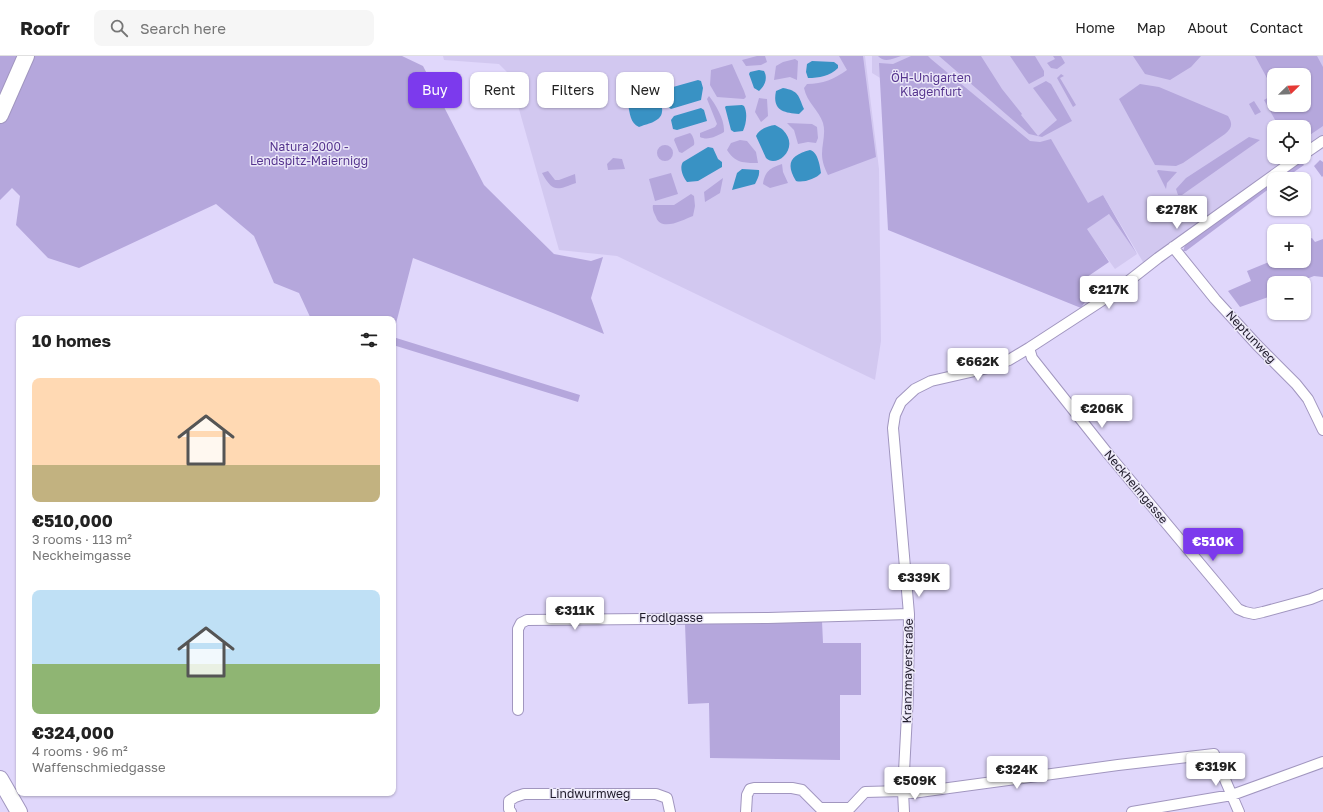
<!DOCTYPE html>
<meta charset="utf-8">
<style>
:root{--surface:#fff;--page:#f6f6f6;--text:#222;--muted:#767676;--line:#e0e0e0;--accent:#7c3aed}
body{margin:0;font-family:"Golos Text",sans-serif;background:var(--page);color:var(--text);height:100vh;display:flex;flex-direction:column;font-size:15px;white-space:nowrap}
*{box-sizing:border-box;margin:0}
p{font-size:13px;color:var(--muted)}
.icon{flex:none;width:22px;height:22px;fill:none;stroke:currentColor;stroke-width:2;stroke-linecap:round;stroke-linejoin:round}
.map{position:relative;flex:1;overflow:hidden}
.sheet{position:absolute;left:16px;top:260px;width:380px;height:480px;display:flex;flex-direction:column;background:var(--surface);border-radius:8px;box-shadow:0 1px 3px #0004}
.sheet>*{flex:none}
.banner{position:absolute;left:408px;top:16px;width:380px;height:36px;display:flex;gap:8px}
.needle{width:26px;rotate:67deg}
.fabs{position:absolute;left:1267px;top:12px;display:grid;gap:8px}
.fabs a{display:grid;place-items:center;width:44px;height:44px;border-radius:8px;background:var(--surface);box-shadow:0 1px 3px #0004;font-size:20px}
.price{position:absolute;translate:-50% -34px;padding:0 9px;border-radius:4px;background:#fff;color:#222;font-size:13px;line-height:26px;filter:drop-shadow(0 1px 2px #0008)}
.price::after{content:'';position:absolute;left:50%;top:24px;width:12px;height:9px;margin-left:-6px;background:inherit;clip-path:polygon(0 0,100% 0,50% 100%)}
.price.current{background:var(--accent);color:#fff}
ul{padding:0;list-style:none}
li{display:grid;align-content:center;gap:8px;height:212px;padding:0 16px}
li span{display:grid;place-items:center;height:124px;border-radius:8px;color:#555}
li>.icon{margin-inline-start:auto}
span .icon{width:72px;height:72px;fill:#fffc;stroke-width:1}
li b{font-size:17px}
h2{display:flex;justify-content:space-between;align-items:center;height:48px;padding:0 16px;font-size:17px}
.tag{padding:0 14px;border-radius:8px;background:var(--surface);box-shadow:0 1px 3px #0004;font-size:14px;line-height:36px}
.tag.current{background:var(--accent);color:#fff}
header{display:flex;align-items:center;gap:24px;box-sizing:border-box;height:56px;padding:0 20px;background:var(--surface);border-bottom:1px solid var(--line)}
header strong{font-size:19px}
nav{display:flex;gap:22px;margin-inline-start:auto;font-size:14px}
.search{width:280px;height:36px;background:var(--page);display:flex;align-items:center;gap:10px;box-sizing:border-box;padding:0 14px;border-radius:8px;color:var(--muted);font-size:15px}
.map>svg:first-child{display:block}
.built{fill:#d2c8f0;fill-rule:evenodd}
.green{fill:#b5a7dc}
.water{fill:#3992c4}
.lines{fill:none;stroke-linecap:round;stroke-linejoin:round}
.street-casing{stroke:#a196bf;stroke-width:12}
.primary-casing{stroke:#a196bf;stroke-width:18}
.street{stroke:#fff;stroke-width:10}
.primary{stroke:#fff;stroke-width:16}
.labels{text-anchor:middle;stroke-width:3;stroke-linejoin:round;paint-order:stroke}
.park-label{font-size:12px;fill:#55348e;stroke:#ece8f9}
.street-label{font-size:12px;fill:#1e1a29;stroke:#ece8f9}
</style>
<header>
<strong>Roofr</strong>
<div class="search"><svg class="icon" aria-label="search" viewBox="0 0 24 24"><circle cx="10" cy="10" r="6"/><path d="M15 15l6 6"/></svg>Search here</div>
<nav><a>Home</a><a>Map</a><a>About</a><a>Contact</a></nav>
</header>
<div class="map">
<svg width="1323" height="756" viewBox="0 0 1323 756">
<rect width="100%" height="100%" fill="#e0d7fb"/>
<path class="built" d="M 443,0 L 865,0 L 879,113 L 881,285 L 875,324 L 617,200 L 559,194 L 509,18 L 499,8 L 444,4 Z
M 872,0 L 1323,0 L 1323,85 L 1304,98 L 1304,71 L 1274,71 L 1274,101 L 1299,101 L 1146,211 L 1103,139 L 1088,148 L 872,17 ZM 1274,19 L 1304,19 L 1304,49 L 1274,49 Z
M 1109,158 L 1137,198 L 1115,213 L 1086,173 Z"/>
<path class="green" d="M 0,0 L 402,0 L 423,10 L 484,129 L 554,198 L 591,205 L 603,201 L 591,242 L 604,278 L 553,257 L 413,202 L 393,279 L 393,263 L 311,263 L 299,237 L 274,227 L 254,180 L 216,148 L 79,212 L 48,202 L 16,169 L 20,140 L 12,132 L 0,144 Z
M 757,0 L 765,0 L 767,6 L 761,9 L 746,10 L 742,4 Z
M 839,0 L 863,0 L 876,101 L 828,119 C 825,113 822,106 822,98 C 822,88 826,77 823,67 C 819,54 807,47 804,32 L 807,28 C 823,28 834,23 847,14 Z
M 878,0 L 901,0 C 893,3 884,7 878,0 Z
M 911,0 L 928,0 L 931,3 L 1030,85 L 1040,86 L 1051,83 L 1088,147 L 1103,139 L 1137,198 L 1109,158 L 1087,173 L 1109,206 L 1087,221 L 1092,235 L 1081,252 L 888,174 L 879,7 L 893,8 Z
M 939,0 L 981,0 L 1002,33 L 1022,58 L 1021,59 L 1038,80 L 1057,64 L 1033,32 L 1046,25 L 1051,28 L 1072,65 L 1042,81 L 1029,78 Z
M 1010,0 L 1035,0 L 1044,15 L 1044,20 L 1029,28 Z
M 1053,0 L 1061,0 L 1065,7 L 1057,13 L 1051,12 L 1047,7 L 1055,3 Z
M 1133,0 L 1201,0 L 1191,11 L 1170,24 L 1145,18 Z
M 1255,0 L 1317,0 L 1323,11 L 1323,70 L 1304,83 L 1304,71 L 1279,71 L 1264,44 L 1274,38 L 1274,49 L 1304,49 L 1304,19 L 1274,19 L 1274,21 L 1268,24 Z
M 795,3 L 798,5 L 797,24 L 790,21 L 774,24 L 776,10 L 783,6 Z
M 732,8 L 744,35 L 746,41 L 744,43 L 717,41 L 710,29 L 711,14 Z
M 1061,18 L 1064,20 L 1060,22 L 1076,49 L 1073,51 L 1057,22 Z
M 1140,28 L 1159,31 L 1228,60 C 1233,68 1232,72 1225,78 L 1183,107 L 1176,110 L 1155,109 L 1119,43 Z
M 709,40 C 716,49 725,64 724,76 C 717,80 708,85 700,81 L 700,77 L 715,71 L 717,68 L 707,43 Z
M 759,42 L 767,43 L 768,60 L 761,66 L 755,56 Z
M 1254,45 L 1261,56 L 1255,59 L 1249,48 Z
M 787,67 L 812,68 L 817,71 L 818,82 L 816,87 L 808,86 L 798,88 L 794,74 Z
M 690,77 C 693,79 695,86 694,89 L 682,97 L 679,96 L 674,84 L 675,82 Z
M 1249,81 L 1260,84 L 1182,139 L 1178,139 L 1176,133 L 1186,122 Z
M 740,84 L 747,85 L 756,96 L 758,107 C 744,107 735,107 727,94 L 731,87 Z
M657 97a8 8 0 1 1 16 0a8 8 0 1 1-16 0Z
M 613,102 L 622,103 L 625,113 L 608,114 L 607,108 Z
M 1320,104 L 1323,106 L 1323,120 L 1322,121 L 1314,110 Z
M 1301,105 L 1304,109 L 1284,123 L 1276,123 Z
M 782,108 L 783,116 L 788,127 L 770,132 L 763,128 C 765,115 770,112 782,108 Z
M 1158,114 L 1177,116 L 1167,127 L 1166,133 L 1157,115 Z
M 548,115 L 555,124 L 559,124 L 575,118 L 576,127 C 557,134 553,137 542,117 Z
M 671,117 L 678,138 L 655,145 L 649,123 Z
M 723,122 L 720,137 L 705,146 L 704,136 Z
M 1267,128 L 1270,132 L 1186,195 L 1183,195 L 1185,189 Z
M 691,138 L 694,140 L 695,150 L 693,160 C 683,164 661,176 656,161 C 654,157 652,153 653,149 L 674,149 Z
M 1312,182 L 1315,186 L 1323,183 L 1323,221 L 1314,220 L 1296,227 L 1274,227 L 1274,239 L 1240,251 L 1228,235 L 1251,225 L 1247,215 L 1274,204 L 1274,205 L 1304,205 L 1304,192 L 1310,189 L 1307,184 Z
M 393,281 L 580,339 L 578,346 L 393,289 Z
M 822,565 L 823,587 L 861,587 L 861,639 L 840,639 L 840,704 L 710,702 L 709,647 L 688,648 L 685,568 Z"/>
<path class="water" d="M 812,5 L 834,6 L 838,9 L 838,12 C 830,20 819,22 808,22 L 806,16 L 807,8 Z
M 759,14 L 764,15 C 768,22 765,30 759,35 L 754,32 L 749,18 L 750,16 Z
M 698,24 L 701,25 L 703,32 L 701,44 L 671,53 L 668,51 L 665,35 L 666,33 Z
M 783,32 C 799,35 798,39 804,53 L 799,58 C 783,57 772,54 776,35 Z
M 654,37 L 659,40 C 660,44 663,51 662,56 C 661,66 646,68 639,71 C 630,67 630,57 628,49 C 631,41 646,40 654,37 Z
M 742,49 L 744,50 C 748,57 746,69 743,75 L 734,76 L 731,74 L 725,51 L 726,50 Z
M 701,52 L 704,54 L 707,65 L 677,74 L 673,73 L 671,64 L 674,60 Z
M 775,69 C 777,70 781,72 783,74 C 801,92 776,113 766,102 L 756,80 C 759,73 768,70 775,69 Z
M 708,91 L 713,92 L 718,103 L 722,106 L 722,111 L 698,125 L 687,126 C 683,121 679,112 683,106 Z
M 810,94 C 818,96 820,110 821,117 C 816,123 803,127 796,125 C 785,107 791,99 810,94 Z
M 742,113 L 759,114 C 760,119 757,124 755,128 L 732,134 L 737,117 Z"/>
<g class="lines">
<g class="street-casing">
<path id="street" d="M 1304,98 L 1323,85
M 1173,191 L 1215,243 L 1257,289 L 1296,328 L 1308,343 L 1323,374
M 1029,292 L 1032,302 L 1109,399 L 1238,553 L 1245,556 L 1254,558 L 1263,556 L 1311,543 L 1323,538
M 518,654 L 518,573 L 521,567 L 527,564 L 768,562 L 909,558
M 511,756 L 509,753 L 509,745 L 515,741 L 524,738 L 656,738 L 667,742 L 670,756
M 746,756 L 747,739 L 750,733 L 754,732 L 792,732 L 802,734 L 820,752 L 850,752 L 865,736 L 903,735 L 912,737 L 1118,709 L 1214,698 L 1239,756
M 904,756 L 903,735 L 908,639 L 909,558 L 893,372 L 895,359 L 901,346 L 915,333 L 931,325 L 988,312 L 1009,304 L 1029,292 L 1112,238 L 1158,202 L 1299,101
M 1132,756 L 1232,739 L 1323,706"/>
</g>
<g class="primary-casing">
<path id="primary" d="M 0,59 L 26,0
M 0,723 L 19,756"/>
</g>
<use href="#street" class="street"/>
<use href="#primary" class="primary"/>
</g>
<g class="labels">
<g class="park-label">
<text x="931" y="26">ÖH-Unigarten<tspan x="931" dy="14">Klagenfurt</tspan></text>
<text x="309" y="95">Natura 2000 -<tspan x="309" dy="14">Lendspitz-Maiernigg</tspan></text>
</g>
<g class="street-label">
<text transform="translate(1251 281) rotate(47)" y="4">Neptunweg</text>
<text transform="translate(1136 431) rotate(50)" y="4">Neckheimgasse</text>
<text x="671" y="566">Frodlgasse</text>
<text transform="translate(908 615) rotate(-89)" y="4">Kranzmayerstraße</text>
<text x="590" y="742">Lindwurmweg</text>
</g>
</g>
</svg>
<div class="fabs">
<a><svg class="needle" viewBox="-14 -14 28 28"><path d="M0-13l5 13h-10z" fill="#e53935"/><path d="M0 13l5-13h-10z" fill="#767676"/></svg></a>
<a><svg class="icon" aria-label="locate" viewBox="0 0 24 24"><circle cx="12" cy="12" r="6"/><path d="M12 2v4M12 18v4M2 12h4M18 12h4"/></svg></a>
<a><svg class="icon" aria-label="layers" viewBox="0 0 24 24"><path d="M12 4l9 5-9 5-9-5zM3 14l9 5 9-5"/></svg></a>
<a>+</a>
<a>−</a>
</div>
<b class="price" style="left:1177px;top:174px">€278K</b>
<b class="price" style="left:1109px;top:254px">€217K</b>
<b class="price" style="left:978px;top:326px">€662K</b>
<b class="price" style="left:1102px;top:373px">€206K</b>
<b class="price current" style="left:1213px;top:506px">€510K</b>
<b class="price" style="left:919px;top:542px">€339K</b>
<b class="price" style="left:575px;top:575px">€311K</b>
<b class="price" style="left:1216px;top:731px">€319K</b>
<b class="price" style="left:1017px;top:734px">€324K</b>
<b class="price" style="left:915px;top:745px">€509K</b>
<div class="banner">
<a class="tag current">Buy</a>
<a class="tag">Rent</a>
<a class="tag">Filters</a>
<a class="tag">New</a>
</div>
<section class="sheet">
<h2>10 homes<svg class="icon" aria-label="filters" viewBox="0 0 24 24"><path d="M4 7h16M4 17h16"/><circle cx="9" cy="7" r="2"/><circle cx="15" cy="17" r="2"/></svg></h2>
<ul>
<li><span style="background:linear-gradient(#ffd9b3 70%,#c2b280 0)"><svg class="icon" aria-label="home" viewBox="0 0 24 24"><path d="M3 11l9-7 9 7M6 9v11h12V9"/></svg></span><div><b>€510,000</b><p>3 rooms · 113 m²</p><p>Neckheimgasse</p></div></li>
<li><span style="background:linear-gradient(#bfe0f5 60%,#8fb573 0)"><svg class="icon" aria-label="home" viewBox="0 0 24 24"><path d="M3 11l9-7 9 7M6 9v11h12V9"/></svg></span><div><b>€324,000</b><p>4 rooms · 96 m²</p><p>Waffenschmiedgasse</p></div></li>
</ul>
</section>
</div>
